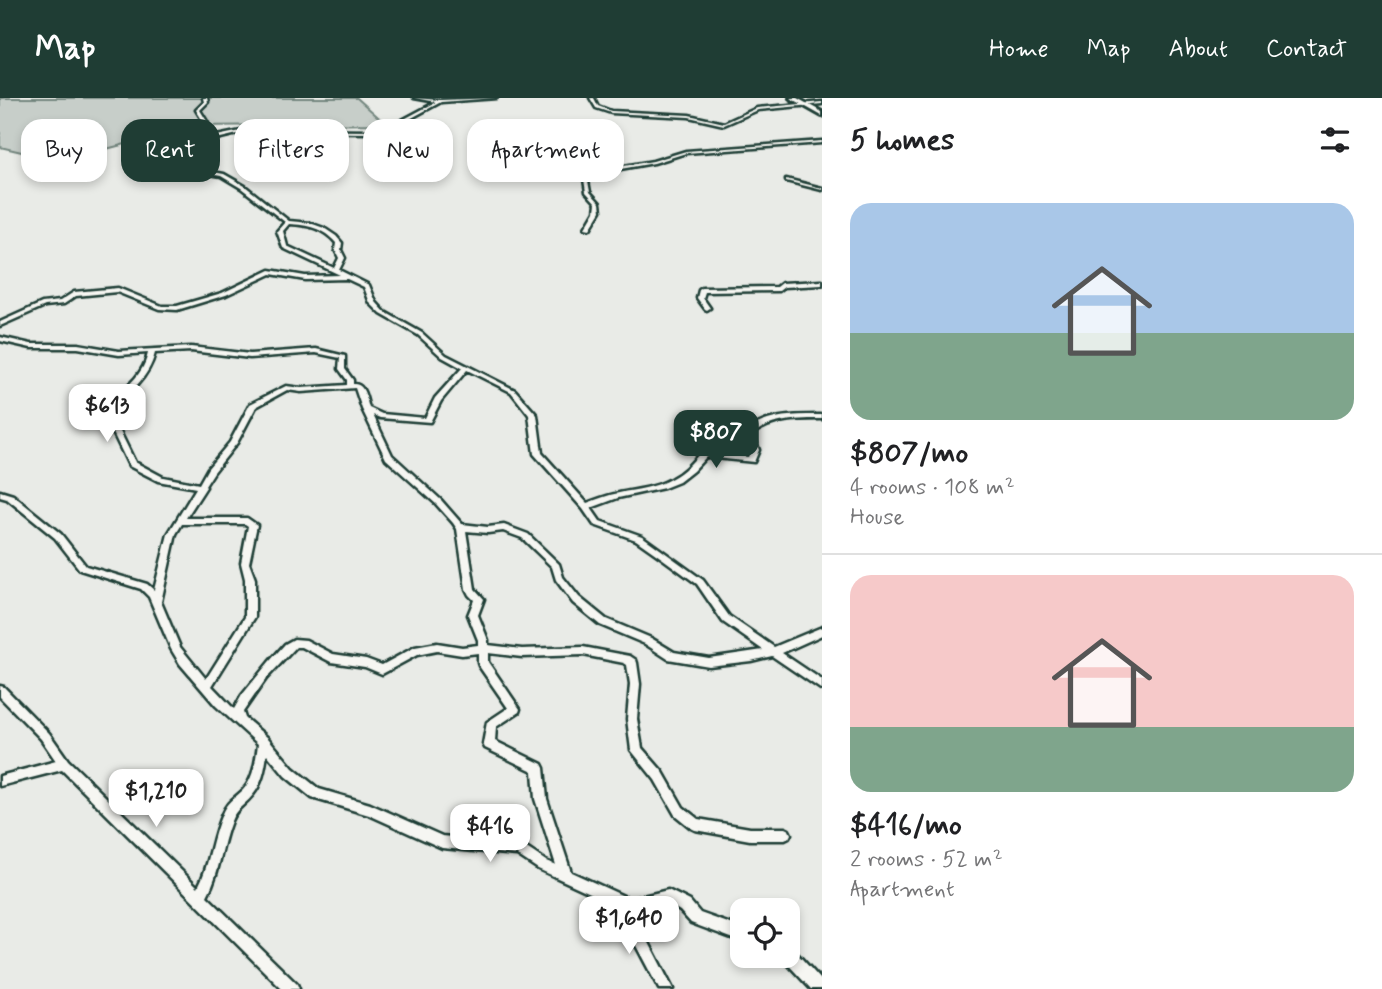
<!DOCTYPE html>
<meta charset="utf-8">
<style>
:root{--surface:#fff;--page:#f2f2f2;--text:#202124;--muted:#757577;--line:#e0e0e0;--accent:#1f3d34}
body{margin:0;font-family:Mynerve,sans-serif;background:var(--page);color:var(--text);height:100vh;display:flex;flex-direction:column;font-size:26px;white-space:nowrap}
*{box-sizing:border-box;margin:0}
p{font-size:23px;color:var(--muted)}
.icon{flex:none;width:38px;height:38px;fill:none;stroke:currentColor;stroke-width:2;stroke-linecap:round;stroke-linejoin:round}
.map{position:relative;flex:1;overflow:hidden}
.side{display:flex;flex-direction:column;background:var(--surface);width:560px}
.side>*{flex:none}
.guide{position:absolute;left:21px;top:21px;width:665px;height:63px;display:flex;gap:14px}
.fabs{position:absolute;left:730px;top:800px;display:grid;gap:14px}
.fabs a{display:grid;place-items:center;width:70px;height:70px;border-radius:14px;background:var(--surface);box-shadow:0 4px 10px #0003;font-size:35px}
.price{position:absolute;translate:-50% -60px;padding:0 16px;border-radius:14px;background:#fff;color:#222;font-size:23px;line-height:46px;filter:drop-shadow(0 2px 4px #0008)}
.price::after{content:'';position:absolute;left:50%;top:42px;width:21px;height:16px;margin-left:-10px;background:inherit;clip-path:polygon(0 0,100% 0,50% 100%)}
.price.selected{background:var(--accent);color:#fff}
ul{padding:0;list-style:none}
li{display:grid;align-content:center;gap:14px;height:371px;padding:0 28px}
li+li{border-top:2px solid var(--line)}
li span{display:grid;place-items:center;height:217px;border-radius:21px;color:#555}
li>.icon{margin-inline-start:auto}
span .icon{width:126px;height:126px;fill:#fffc;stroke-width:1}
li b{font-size:30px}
h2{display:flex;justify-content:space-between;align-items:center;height:84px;padding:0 28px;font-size:30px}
.chip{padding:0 24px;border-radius:21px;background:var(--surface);box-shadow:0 4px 10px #0003;font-size:24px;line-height:63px}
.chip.selected{background:var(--accent);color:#fff}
header{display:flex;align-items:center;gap:42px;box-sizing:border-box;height:98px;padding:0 35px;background:var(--accent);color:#fff}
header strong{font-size:33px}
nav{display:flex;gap:38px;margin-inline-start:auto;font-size:24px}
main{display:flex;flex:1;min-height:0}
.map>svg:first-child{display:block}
.green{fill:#c7cec9;stroke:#73867e;stroke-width:2}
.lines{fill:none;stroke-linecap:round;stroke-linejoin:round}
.street-casing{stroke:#1f3d34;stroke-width:5}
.secondary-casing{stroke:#1f3d34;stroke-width:6}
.street{fill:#f6f6f2;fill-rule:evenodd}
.secondary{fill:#f6f6f2;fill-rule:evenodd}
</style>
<header>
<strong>Map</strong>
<nav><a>Home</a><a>Map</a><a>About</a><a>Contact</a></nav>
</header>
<main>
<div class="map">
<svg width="822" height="891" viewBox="0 0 822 891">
<rect width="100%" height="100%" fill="#e9ebe7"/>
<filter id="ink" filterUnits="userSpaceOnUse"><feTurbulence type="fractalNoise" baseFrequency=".0143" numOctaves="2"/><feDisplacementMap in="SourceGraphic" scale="14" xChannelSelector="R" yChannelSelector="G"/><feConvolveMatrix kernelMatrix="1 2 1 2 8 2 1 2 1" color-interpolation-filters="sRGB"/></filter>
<g filter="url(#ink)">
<path class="green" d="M 0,0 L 357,0 L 386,26 L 195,28 L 60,63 L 0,49 Z"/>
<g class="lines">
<g class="street-casing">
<path id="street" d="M 203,0 L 207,0 L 208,4 L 200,12 L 208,25 L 205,34 L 207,40 L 246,32 L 374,33 L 393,27 L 436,4 L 414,0 L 440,2 L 497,0 L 441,4 L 395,29 L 374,35 L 246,34 L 208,43 L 192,70 L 224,76 L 245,88 L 289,123 L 310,125 L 324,130 L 336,138 L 342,145 L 341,152 L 345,160 L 339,172 L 369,187 L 376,204 L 385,214 L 422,235 L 446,257 L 515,292 L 537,317 L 542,355 L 587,405 C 598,401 608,397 619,395 C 637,391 656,390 672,380 C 684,374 692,364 701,354 L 748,359 L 751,352 L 745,335 C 764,316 797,317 822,317 L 822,321 C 799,321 772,321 753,336 L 759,352 L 754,364 L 706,359 L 693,373 L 679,384 L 664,390 L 618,400 L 591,410 L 600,423 L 642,438 L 703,482 L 729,518 L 774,549 L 822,529 L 822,537 L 782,555 L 822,582 L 822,592 L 772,558 L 751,563 L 709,568 L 668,561 L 645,546 L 600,527 L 573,505 L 556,482 L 552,469 L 522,440 L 503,433 L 488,435 L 466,433 L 475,491 L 484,501 L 478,517 L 488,542 L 488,547 L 522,551 L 583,549 L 630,558 L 636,562 L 637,565 L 640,586 L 637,621 L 642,650 L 663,674 L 683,709 L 698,721 L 750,730 L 785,730 L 789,732 L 791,736 L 789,740 L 785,742 L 750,742 L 695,732 L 691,730 L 675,717 L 655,682 L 631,652 L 627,621 L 630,586 L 627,567 L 624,565 L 583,557 L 522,559 L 488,555 L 488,564 L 520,611 L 519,614 L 496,629 L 495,643 L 542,666 L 544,670 L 547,701 L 571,774 L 630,801 L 668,792 L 690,803 L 700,815 L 742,830 L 742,844 L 691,825 L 680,813 L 667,805 L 638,812 L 643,833 L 673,891 L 659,891 L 632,840 L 625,811 L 538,771 L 517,757 L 442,750 L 369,717 L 312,700 L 285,678 L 267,656 C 265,671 262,687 252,698 C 244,708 236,710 231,723 C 221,748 220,775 207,798 L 297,886 L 299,891 L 282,891 L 62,672 L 0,688 L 0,678 L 56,663 L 41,641 L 0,599 L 0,588 L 4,589 L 49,635 L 68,662 L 198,789 C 210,767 211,740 222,716 C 228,702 233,702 243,692 C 254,680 256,661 258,646 L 216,608 L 180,566 L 171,551 L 149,499 L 141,491 L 80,472 L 55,440 L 7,401 L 0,399 L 0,393 L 13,397 L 61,436 L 86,468 L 147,486 L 154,492 L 168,436 L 196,390 L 158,383 L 129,368 L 101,310 C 120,293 142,282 148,255 L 119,257 L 78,250 L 31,250 L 0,243 L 0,239 L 31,246 L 78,246 L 119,253 L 191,249 L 250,256 L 316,251 L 345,258 L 345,271 L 353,282 L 353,286 C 365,285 366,301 369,310 L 382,316 L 425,320 L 435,300 L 462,270 L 442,259 L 418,237 L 381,216 L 370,205 L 364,189 L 347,181 L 305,182 L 271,176 L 226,197 L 177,212 L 159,211 L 117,194 L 76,198 L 64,206 L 45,208 L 0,228 L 0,224 L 42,205 L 60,203 L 74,194 L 118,190 L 162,208 L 177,208 L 222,195 L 270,172 L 305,178 L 340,177 L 283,150 L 277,133 L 285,124 L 241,90 L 221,78 L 187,72 L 204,42 L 201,34 L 204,25 L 196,12 L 204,4 ZM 289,126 C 308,127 323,130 336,145 L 335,152 L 339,160 L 334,170 L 287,148 L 283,133 ZM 191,253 L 250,260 L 316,255 L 340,260 L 339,271 L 347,282 L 347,287 L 301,290 L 286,288 L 250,306 L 230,344 L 208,370 L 199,386 L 163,379 L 135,364 L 109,311 C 129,296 149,280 155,255 ZM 467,272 L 511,294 L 529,317 L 534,356 L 583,411 L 594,427 L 636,442 L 663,461 L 697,486 L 723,524 L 763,552 L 709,560 L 674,554 L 651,540 L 606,521 L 579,499 L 563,479 L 559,466 L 528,436 L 504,427 L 488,429 L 462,426 L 441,402 L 392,357 L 373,317 L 380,320 L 430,324 L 441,303 ZM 355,290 L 362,311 L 386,361 L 436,406 L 453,425 L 457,431 L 466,491 L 469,497 L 474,502 L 468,517 L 478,542 L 478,547 L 462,549 L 437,545 L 415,549 L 382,567 L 366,561 L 333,556 L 306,542 L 294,541 L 285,546 L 269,564 L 242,597 L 234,611 L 212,588 L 255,519 L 255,481 L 249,465 L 257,427 L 247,420 L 186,420 L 206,389 L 205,388 L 214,374 L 237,345 L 256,309 L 287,292 L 301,294 ZM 182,426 L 245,426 L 248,428 L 241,465 L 245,481 L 245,519 L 206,581 L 180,549 L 161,504 L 176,436 ZM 296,549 L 302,549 L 331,564 L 365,569 L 382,576 L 417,557 L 437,553 L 462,557 L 478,555 L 478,565 L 479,568 L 508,610 L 487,624 L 483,646 L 485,650 L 533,673 L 535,701 L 556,767 L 546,763 L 519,745 L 442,738 L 370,706 L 319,691 L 293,670 L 268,640 L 245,620 L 243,614 L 266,581 Z
M 590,0 L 594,0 L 598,8 L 611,13 L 689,17 L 724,25 L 757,10 L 822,4 L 822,6 L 758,12 L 724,27 L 689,19 L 611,15 L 596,10 Z
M 822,43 L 822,45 L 686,55 L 654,65 L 587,77 L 590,94 L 600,105 L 601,113 L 590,131 L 585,130 L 595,113 L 596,105 L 586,94 L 583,75 L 653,63 L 686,53 Z
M 786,81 L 822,90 L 822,92 L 786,83 Z
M 822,183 L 822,187 L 784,189 L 779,193 L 705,194 L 703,200 L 710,210 L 707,212 L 705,211 L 697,200 L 699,192 L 702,190 L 777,189 L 782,185 Z
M 788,849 L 793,851 L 822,883 L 822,891 L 811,891 L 783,861 L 782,858 L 788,858 Z"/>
</g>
<g class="secondary-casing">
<path id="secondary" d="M 790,0 L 797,0 L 822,14 L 822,18 Z"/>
</g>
<use href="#street" class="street"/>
<use href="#secondary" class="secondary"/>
</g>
</g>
</svg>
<div class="fabs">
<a><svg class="icon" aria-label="locate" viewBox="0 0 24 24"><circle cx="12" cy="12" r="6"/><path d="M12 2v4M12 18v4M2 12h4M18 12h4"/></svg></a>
</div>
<b class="price" style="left:107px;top:346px">$613</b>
<b class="price selected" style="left:716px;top:372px">$807</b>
<b class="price" style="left:156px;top:731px">$1,210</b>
<b class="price" style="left:490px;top:766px">$416</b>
<b class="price" style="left:629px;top:858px">$1,640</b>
<div class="guide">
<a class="chip">Buy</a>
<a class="chip selected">Rent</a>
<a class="chip">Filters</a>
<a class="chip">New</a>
<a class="chip">Apartment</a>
</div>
</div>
<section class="side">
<h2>5 homes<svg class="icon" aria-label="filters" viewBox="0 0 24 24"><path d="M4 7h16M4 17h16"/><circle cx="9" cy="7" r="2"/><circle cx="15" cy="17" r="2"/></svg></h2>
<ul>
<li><span style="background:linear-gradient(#a9c7e8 60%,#7fa58c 0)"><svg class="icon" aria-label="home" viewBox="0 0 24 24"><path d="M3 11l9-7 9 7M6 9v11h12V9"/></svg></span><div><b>$807/mo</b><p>4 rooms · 108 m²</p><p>House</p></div></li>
<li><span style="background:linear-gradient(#f6c9c9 70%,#7fa58c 0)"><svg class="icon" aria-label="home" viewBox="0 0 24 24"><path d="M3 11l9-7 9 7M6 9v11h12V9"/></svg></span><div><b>$416/mo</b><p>2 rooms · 52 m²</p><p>Apartment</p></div></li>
</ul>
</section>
</main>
